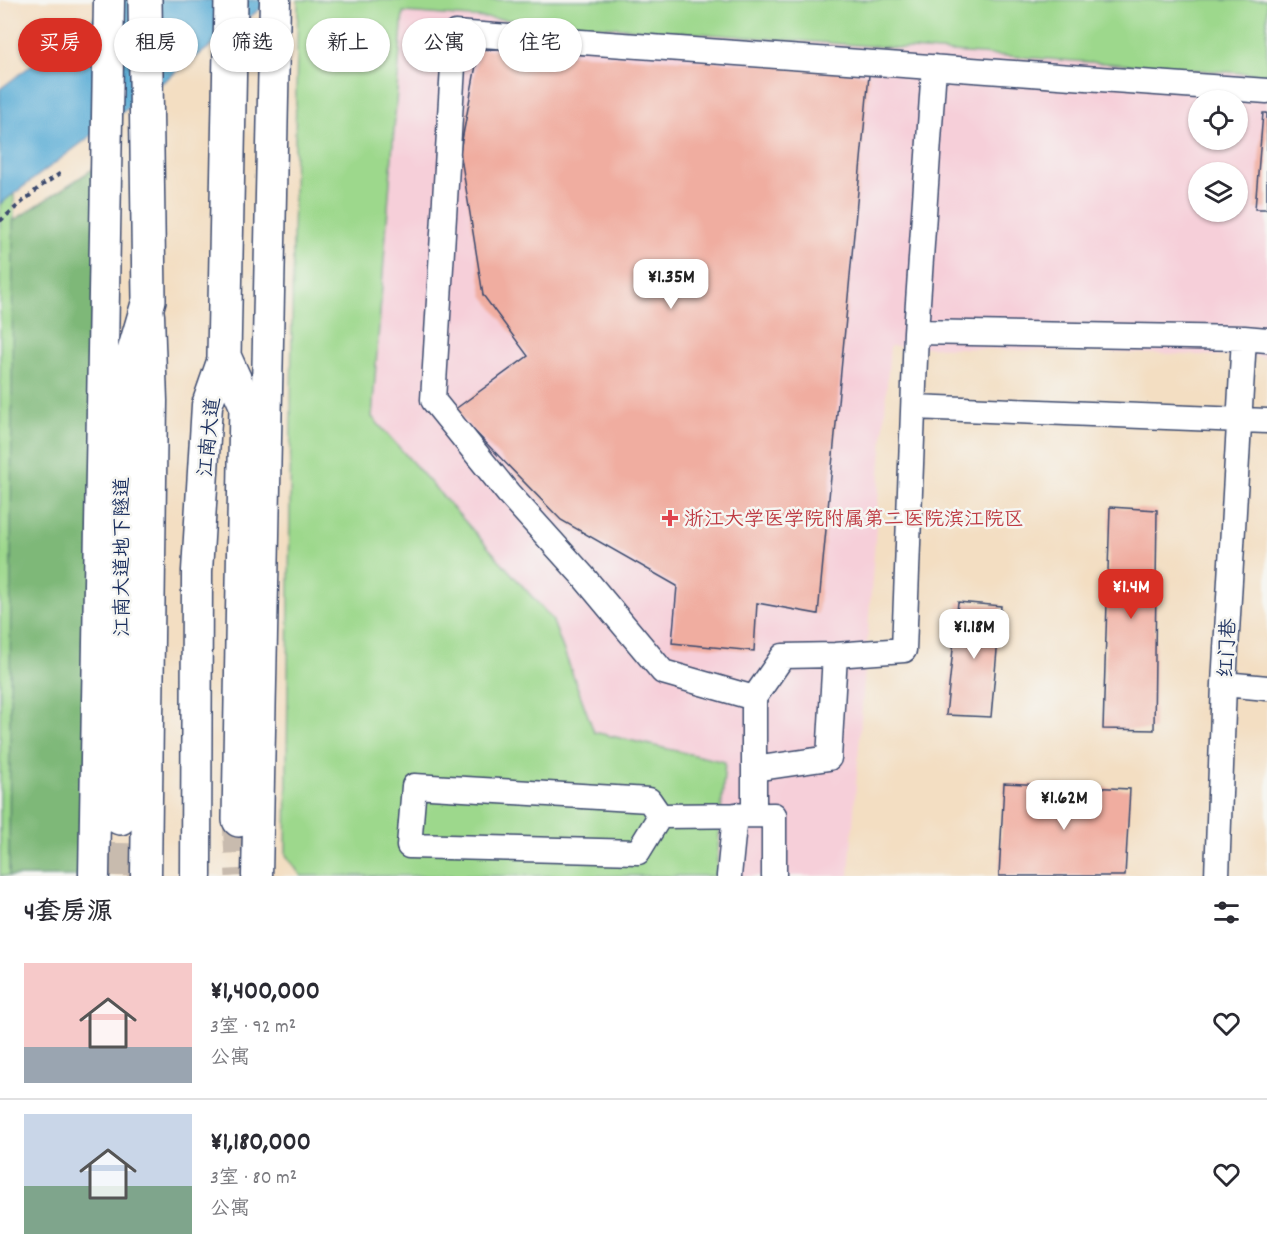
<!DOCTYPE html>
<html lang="zh">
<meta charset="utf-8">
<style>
:root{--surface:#fff;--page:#f7f7f7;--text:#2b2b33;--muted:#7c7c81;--line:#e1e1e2;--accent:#d93025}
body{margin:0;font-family:Dekko,"LXGW WenKai TC",sans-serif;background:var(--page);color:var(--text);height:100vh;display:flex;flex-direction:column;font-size:22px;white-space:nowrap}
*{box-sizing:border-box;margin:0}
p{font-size:20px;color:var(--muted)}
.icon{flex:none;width:33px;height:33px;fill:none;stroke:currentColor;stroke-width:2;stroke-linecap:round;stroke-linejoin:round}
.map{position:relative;height:876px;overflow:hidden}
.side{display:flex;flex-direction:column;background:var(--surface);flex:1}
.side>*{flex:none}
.guide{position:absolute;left:18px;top:18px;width:600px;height:54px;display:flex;gap:12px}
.controls{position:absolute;left:1188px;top:90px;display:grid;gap:12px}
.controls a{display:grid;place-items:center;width:60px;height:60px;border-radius:50%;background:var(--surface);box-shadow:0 2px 4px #0004;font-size:30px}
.price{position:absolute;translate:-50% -51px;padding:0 14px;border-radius:12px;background:#fff;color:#222;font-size:20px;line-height:39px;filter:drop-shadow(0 2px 3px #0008)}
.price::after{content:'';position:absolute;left:50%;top:36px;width:18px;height:14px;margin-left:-9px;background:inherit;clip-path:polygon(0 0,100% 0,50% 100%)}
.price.current{background:var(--accent);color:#fff}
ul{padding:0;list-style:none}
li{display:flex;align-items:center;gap:18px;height:150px;padding:0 24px}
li+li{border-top:2px solid var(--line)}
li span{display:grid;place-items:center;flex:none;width:168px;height:120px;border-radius:0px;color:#555}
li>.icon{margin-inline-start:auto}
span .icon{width:72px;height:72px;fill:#fffc;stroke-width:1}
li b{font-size:26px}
h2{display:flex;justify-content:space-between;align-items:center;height:72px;padding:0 24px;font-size:26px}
.tag{padding:0 21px;border-radius:27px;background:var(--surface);box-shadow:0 2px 4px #0004;font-size:21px;line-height:54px}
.tag.current{background:var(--accent);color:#fff}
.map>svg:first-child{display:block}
.built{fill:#f6cfd9;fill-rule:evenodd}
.green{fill:#9dd88c;stroke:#5c8475;stroke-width:1.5}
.forest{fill:#7eb878;stroke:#4c746b;stroke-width:1.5}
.water{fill:#5badd6;stroke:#3b6e9a;stroke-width:1.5}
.building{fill:#f0ada0}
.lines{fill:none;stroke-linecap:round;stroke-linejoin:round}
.highway-tunnel{stroke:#c8bbae;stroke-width:33;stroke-dasharray:33 16;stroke-linecap:butt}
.minor-casing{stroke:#3b496d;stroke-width:27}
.major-casing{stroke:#3b496d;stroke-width:33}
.highway-casing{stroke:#3b496d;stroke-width:36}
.path{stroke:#3b496d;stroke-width:4;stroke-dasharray:4.5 4.5;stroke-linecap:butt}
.minor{stroke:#fff;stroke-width:24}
.major{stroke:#fff;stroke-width:30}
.highway{stroke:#fff;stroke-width:33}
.health-dot{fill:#e0444e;stroke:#f6f6f2;stroke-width:2}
.labels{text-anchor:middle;stroke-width:5;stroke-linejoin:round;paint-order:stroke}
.street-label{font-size:20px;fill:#1b2f5e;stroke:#f6f6f2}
.health-label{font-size:20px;fill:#be3a42;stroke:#f6f6f2;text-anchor:start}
</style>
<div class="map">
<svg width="1267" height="876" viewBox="0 0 1267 876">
<rect width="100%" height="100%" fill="#f6f6f2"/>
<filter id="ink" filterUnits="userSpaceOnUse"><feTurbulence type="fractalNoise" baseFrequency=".0167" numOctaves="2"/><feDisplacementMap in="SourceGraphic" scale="12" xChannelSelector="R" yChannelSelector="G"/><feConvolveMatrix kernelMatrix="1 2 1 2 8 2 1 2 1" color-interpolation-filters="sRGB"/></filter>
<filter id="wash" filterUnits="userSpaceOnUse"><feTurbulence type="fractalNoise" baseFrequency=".008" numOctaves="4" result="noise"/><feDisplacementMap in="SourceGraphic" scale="24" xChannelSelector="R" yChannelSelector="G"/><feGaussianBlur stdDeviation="1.35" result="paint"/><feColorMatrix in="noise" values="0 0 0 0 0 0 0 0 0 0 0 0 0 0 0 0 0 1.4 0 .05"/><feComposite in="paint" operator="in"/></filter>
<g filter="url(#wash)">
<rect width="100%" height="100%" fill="#f3dec2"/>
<path class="built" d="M 403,12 L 1267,75 L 1267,357 L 890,346 L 849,876 L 716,876 L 725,762 L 594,732 L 552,619 L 372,417 ZM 1198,100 L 1238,100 L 1238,140 L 1198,140 ZM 1198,172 L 1238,172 L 1238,212 L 1198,212 Z"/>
<path class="green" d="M 298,0 L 1267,0 L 1267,75 L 403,12 L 372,417 L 552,619 L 594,732 L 725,762 L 716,876 L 301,876 L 286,855 L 293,238 Z
M 14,193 L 9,876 L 0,876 L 0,204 Z"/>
<path class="forest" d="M 107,160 L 101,876 L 9,876 L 13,221 Z"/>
<path class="water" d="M 118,0 L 272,0 L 0,204 L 0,89 Z"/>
<g id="blocks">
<path class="building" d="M 479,49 L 783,65 L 869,75 L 818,614 L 757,603 L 754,651 L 672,643 L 677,586 L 561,520 L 454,410 L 528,356 L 483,295 L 460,151 Z
M 1263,113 L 1267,113 L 1267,209 L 1255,209 Z
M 1110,507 L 1157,510 L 1154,730 L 1103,729 Z
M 958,602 L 1001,606 L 991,717 L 946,715 Z
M 1004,783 L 1130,789 L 1125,876 L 999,876 Z"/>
</g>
</g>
<g filter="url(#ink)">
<use href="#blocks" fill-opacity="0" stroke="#3b496d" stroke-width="1.5"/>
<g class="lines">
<path class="highway-tunnel" d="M 239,820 L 242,876
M 118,876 L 120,818"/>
<g class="minor-casing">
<path id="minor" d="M 916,332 L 1244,338
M 914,407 L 1267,421
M 1224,684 L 1267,688
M 754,698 L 783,656 L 835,655 L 904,650 L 916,332 L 934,67
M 754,769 L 829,758 L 835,655
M 754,815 L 754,698 L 663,672 L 582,575 L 508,493 L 433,400 L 455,33 L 1267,91
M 660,816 L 638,852 L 409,846 L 414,786 L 649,800 L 660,816 L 774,815 L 774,876
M 729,876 L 735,815
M 1217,876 L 1224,684 L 1244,338 L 1267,340"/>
</g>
<g class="major-casing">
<path id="major" d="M 94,876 L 109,0
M 146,876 L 152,401 L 149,315
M 196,876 L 197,571 L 207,405 L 224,356
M 257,876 L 275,0"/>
</g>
<g class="highway-casing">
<path id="highway" d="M 231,0 L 224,356 L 246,405 L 239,820
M 120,818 L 121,396 L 149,300 L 145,0"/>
</g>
<path class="path" d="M 0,221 L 41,186 L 61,173"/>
<use href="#minor" class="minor"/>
<use href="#major" class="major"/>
<use href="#highway" class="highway"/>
</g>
</g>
<path class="health-dot" d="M667 509h6v6h6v6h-6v6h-6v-6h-6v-6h6z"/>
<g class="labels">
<g class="street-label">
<text transform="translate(208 437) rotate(-84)" y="7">江南大道</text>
<text transform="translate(121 557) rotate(-90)" y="7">江南大道地下隧道</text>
<text transform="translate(1226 648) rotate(-87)" y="7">红门巷</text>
</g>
<g class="health-label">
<text x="684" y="525">浙江大学医学院附属第二医院滨江院区</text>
</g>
</g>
</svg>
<div class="controls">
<a><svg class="icon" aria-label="locate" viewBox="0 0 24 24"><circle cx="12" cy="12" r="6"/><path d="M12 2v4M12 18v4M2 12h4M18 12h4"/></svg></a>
<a><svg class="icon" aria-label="layers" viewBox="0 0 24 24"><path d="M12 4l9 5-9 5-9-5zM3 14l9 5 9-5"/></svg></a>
</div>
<b class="price" style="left:671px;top:310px">¥1.35M</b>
<b class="price current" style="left:1131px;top:620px">¥1.4M</b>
<b class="price" style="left:974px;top:660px">¥1.18M</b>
<b class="price" style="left:1064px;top:831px">¥1.62M</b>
<div class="guide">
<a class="tag current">买房</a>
<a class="tag">租房</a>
<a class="tag">筛选</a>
<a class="tag">新上</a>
<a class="tag">公寓</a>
<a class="tag">住宅</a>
</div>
</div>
<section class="side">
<h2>4套房源<svg class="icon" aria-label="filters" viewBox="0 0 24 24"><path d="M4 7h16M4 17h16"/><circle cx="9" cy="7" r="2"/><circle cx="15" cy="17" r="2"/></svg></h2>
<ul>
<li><span style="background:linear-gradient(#f6c9c9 70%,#9aa5b1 0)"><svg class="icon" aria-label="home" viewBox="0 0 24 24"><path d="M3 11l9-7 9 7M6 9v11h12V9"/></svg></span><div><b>¥1,400,000</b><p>3室 · 92 m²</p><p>公寓</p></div><svg class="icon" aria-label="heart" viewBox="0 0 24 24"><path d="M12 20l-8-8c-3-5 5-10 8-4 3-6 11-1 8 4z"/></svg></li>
<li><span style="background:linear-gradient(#c9d6e8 60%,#7fa58c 0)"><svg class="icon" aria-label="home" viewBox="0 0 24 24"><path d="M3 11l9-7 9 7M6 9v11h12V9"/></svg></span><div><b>¥1,180,000</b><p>3室 · 80 m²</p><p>公寓</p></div><svg class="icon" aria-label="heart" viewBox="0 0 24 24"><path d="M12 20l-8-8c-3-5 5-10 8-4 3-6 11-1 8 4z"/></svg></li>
</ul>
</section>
